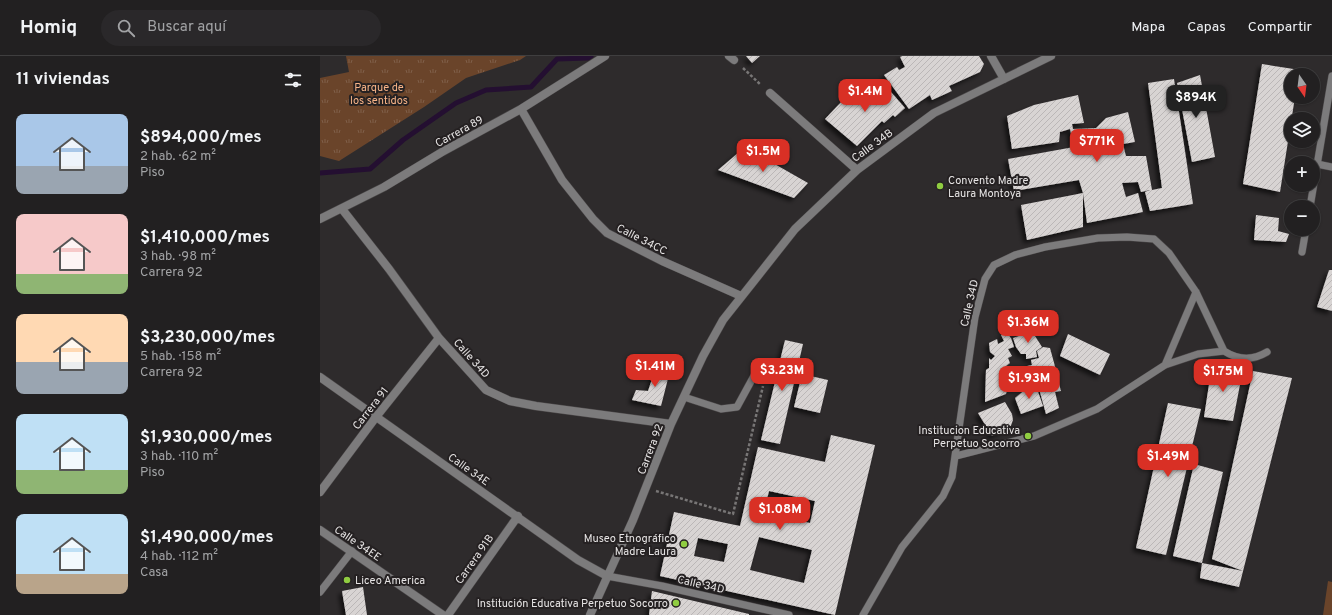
<!DOCTYPE html>
<html lang="es">
<meta charset="utf-8">
<style>
:root{--surface:#222021;--page:#2a282a;--text:#f1f3f6;--muted:#a2a3a5;--line:#3f3e3f;--accent:#d93025}
body{margin:0;font-family:Overpass,sans-serif;background:var(--page);color:var(--text);height:100vh;display:flex;flex-direction:column;font-size:15px;white-space:nowrap}
*{box-sizing:border-box;margin:0}
p{font-size:13px;color:var(--muted)}
.icon{flex:none;width:22px;height:22px;fill:none;stroke:currentColor;stroke-width:2;stroke-linecap:round;stroke-linejoin:round}
.map{position:relative;flex:1;overflow:hidden}
.panel{display:flex;flex-direction:column;background:var(--surface);width:320px}
.panel>*{flex:none}
.needle{width:26px;rotate:166deg}
.fabs{position:absolute;left:964px;top:12px;display:grid;gap:8px}
.fabs a{display:grid;place-items:center;width:36px;height:36px;border-radius:50%;background:var(--surface);box-shadow:0 1px 3px #0004,0 0 0 1px var(--line);font-size:20px}
.price{position:absolute;translate:-50% -34px;padding:0 9px;border-radius:8px;background:var(--accent);color:#fff;font-size:13px;line-height:26px;filter:drop-shadow(0 1px 2px #0008)}
.price::after{content:'';position:absolute;left:50%;top:24px;width:12px;height:9px;margin-left:-6px;background:inherit;clip-path:polygon(0 0,100% 0,50% 100%)}
.price.current{background:#222;color:#fff}
ul{padding:0;list-style:none}
li{display:flex;align-items:center;gap:12px;height:100px;padding:0 16px}
li span{display:grid;place-items:center;flex:none;width:112px;height:80px;border-radius:8px;color:#555}
li>.icon{margin-inline-start:auto}
span .icon{width:48px;height:48px;fill:#fffc;stroke-width:1}
li b{font-size:17px}
h2{display:flex;justify-content:space-between;align-items:center;height:48px;padding:0 16px;font-size:17px}
header{display:flex;align-items:center;gap:24px;box-sizing:border-box;height:56px;padding:0 20px;background:var(--surface);border-bottom:1px solid var(--line)}
header strong{font-size:19px}
nav{display:flex;gap:22px;margin-inline-start:auto;font-size:14px}
.search{width:280px;height:36px;background:var(--page);display:flex;align-items:center;gap:10px;box-sizing:border-box;padding:0 14px;border-radius:22px;color:var(--muted);font-size:15px}
main{display:flex;flex:1;min-height:0}
.map>svg:first-child{display:block}
.park{fill:url(#park-tufts)}
.garden{fill:#6a442a}
.lines{fill:none;stroke-linecap:round;stroke-linejoin:round}
.stream{stroke:#240f31;stroke-width:5}
.building{fill:url(#building-hatch);fill-rule:evenodd;filter:url(#shadow)}
.lane-casing{stroke:#4c494a;stroke-width:8}
.street-casing{stroke:#4c494a;stroke-width:9}
.path{stroke:#787676;stroke-width:2.5;stroke-dasharray:3 2;stroke-linecap:butt}
.lane{stroke:#7c7b7c;stroke-width:7}
.street{stroke:#7c7b7c;stroke-width:8}
.poi-dot{fill:#90cd41;stroke:#252122;stroke-width:1.5}
.labels{text-anchor:middle;stroke-width:4;stroke-linejoin:round;paint-order:stroke}
.park-label{font-size:11px;fill:#f8b488;stroke:#252122}
.street-label{font-size:11px;fill:#e7e5e5;stroke:#252122}
.poi-label{font-size:11px;fill:#e7e5e5;stroke:#252122;text-anchor:end}
</style>
<header>
<strong>Homiq</strong>
<div class="search"><svg class="icon" aria-label="search" viewBox="0 0 24 24"><circle cx="10" cy="10" r="6"/><path d="M15 15l6 6"/></svg>Buscar aquí</div>
<nav><a>Mapa</a><a>Capas</a><a>Compartir</a></nav>
</header>
<main>
<section class="panel">
<h2>11 viviendas<svg class="icon" aria-label="filters" viewBox="0 0 24 24"><path d="M4 7h16M4 17h16"/><circle cx="9" cy="7" r="2"/><circle cx="15" cy="17" r="2"/></svg></h2>
<ul>
<li><span style="background:linear-gradient(#a9c7e8 65%,#9aa5b1 0)"><svg class="icon" aria-label="home" viewBox="0 0 24 24"><path d="M3 11l9-7 9 7M6 9v11h12V9"/></svg></span><div><b>$894,000/mes</b><p>2 hab. · 62 m²</p><p>Piso</p></div></li>
<li><span style="background:linear-gradient(#f6c9c9 75%,#8fb573 0)"><svg class="icon" aria-label="home" viewBox="0 0 24 24"><path d="M3 11l9-7 9 7M6 9v11h12V9"/></svg></span><div><b>$1,410,000/mes</b><p>3 hab. · 98 m²</p><p>Carrera 92</p></div></li>
<li><span style="background:linear-gradient(#ffd9b3 60%,#9aa5b1 0)"><svg class="icon" aria-label="home" viewBox="0 0 24 24"><path d="M3 11l9-7 9 7M6 9v11h12V9"/></svg></span><div><b>$3,230,000/mes</b><p>5 hab. · 158 m²</p><p>Carrera 92</p></div></li>
<li><span style="background:linear-gradient(#bfe0f5 70%,#8fb573 0)"><svg class="icon" aria-label="home" viewBox="0 0 24 24"><path d="M3 11l9-7 9 7M6 9v11h12V9"/></svg></span><div><b>$1,930,000/mes</b><p>3 hab. · 110 m²</p><p>Piso</p></div></li>
<li><span style="background:linear-gradient(#bfe0f5 75%,#b9a48a 0)"><svg class="icon" aria-label="home" viewBox="0 0 24 24"><path d="M3 11l9-7 9 7M6 9v11h12V9"/></svg></span><div><b>$1,490,000/mes</b><p>4 hab. · 112 m²</p><p>Casa</p></div></li>
</ul>
</section>
<div class="map">
<svg width="1012" height="559" viewBox="0 0 1012 559">
<defs>
<pattern id="park-tufts" width="24" height="20" patternUnits="userSpaceOnUse"><rect width="24" height="20" fill="#6a442a"/><path d="M3 7l-1-3M5 7V3M7 7l1-3M15 17l-1-3M17 17v-4M19 17l1-3" fill="none" stroke="#7f5f49"/></pattern>
<pattern id="building-hatch" width="6" height="6" patternUnits="userSpaceOnUse"><rect width="6" height="6" fill="#d8d4d3"/><path d="M-1 1l2-2M0 6l6-6M5 7l2-2" fill="none" stroke="#bbb7b7"/></pattern>
<filter id="shadow"><feDropShadow dx="-3.5" dy="3.5" stdDeviation="2" flood-color="#0009"/></filter>
</defs>
<rect width="100%" height="100%" fill="#2e2b2c"/>
<path class="park" d="M 26,0 L 206,0 L 200,4 L 146,22 L 104,51 L 19,105 L 0,100 L 0,22 L 29,16 Z"/>
<path class="garden" d="M 1008,525 L 1012,526 L 1012,559 L 1003,559 Z"/>
<g class="lines">
<path class="stream" d="M 0,117 L 50,113 L 83,84 L 136,47 L 166,34 L 211,31 L 237,3 L 268,2 L 271,0"/>
</g>
<path class="building" d="M 426,0 L 440,0 L 432,7 Z
M 582,0 L 659,0 L 664,8 L 660,16 L 629,30 L 632,35 L 612,44 L 610,39 L 589,53 L 564,19 L 577,11 L 579,14 L 585,11 L 580,1 Z
M 942,8 L 980,14 L 979,19 L 971,19 L 971,41 L 975,41 L 960,136 L 923,128 Z
M 880,19 L 895,101 L 872,106 L 857,27 Z
M 854,23 L 873,148 L 830,155 L 825,136 L 830,134 L 821,136 L 818,126 L 802,127 L 806,141 L 818,137 L 823,156 L 767,167 L 763,137 L 763,171 L 707,184 L 701,149 L 763,137 L 759,124 L 694,135 L 688,103 L 754,91 L 750,73 L 740,76 L 739,86 L 692,93 L 687,60 L 714,49 L 758,39 L 764,67 L 752,68 L 753,73 L 776,72 L 786,62 L 808,56 L 815,86 L 803,88 L 806,100 L 826,100 L 832,134 L 842,132 L 828,27 Z
M 563,27 L 585,52 L 575,61 L 573,59 L 564,67 L 562,65 L 537,90 L 505,63 L 523,44 L 526,47 L 541,31 L 549,38 Z
M 425,91 L 488,127 L 474,142 L 398,114 Z
M 936,159 L 959,162 L 958,175 L 969,178 L 966,186 L 934,184 Z
M 1009,214 L 1012,214 L 1012,255 L 997,251 Z
M 710,272 L 722,291 L 716,295 L 717,301 L 706,303 L 706,298 L 701,298 L 696,291 L 693,282 L 702,279 L 701,275 Z
M 686,276 L 691,282 L 694,291 L 688,293 L 692,300 L 688,302 L 690,307 L 681,314 L 689,329 L 686,338 L 665,346 L 666,314 L 669,312 L 669,302 L 671,304 L 675,300 L 670,296 L 669,287 L 677,283 L 678,288 L 684,285 L 681,279 Z
M 748,278 L 790,298 L 780,319 L 740,300 Z
M 465,284 L 483,288 L 460,388 L 441,384 Z
M 723,291 L 730,292 L 736,314 L 693,329 L 688,314 L 712,309 L 711,304 L 719,302 L 717,295 Z
M 892,309 L 923,313 L 913,365 L 884,361 Z
M 336,311 L 351,311 L 341,350 L 312,344 L 316,334 L 328,335 Z
M 933,315 L 972,322 L 919,531 L 880,522 L 882,507 L 923,515 L 892,503 Z
M 736,316 L 741,335 L 735,336 L 739,352 L 726,358 L 718,329 L 722,321 Z
M 482,318 L 508,324 L 500,357 L 474,351 Z
M 716,330 L 723,350 L 701,358 L 695,342 L 707,332 Z
M 685,346 L 692,358 L 693,364 L 690,372 L 672,380 L 658,357 Z
M 848,347 L 881,353 L 846,499 L 816,492 Z
M 511,379 L 555,389 L 515,559 L 340,520 L 354,456 L 420,470 L 438,391 L 505,406 ZM 449,435 L 495,445 L 490,467 L 444,456 ZM 439,481 L 492,494 L 484,527 L 430,514 ZM 378,482 L 408,488 L 404,506 L 374,500 Z
M 874,408 L 903,416 L 882,507 L 853,500 Z
M 43,531 L 47,559 L 26,559 L 22,535 Z
M 332,535 L 429,558 L 429,559 L 329,559 Z"/>
<g class="lines">
<g class="lane-casing">
<path id="lane" d="M 997,108 L 1012,111
M 990,151 L 1012,20
M 982,196 L 986,173
M 845,309 L 876,236
M 364,341 L 401,353 L 417,351 L 435,318 L 445,320
M 636,400 L 714,380 L 777,353 L 845,309 L 878,298 L 904,295
M 287,520 L 342,530 L 469,559
M 0,536 L 32,495
M 543,559 L 582,491 L 623,440 L 632,421 L 655,261 L 665,223 L 674,209 L 695,199 L 725,191 L 778,182 L 807,181 L 834,183 L 849,197 L 876,236 L 904,295 C 918,304 932,305 947,296"/>
</g>
<g class="street-casing">
<path id="street" d="M 409,0 L 414,4
M 671,0 L 684,23
M 450,37 L 537,114
M 201,53 L 242,124 L 273,163 L 287,177 L 342,205 L 421,240
M 22,153 L 69,213 L 119,282 L 166,334 L 190,345 L 216,350 L 351,368
M 0,163 L 64,131 L 122,96 L 201,53 L 285,0
M 0,321 L 258,504 L 287,520
M 0,436 L 56,361 L 119,282
M 0,474 L 123,559
M 128,559 L 198,460
M 270,559 L 313,464 L 351,368 L 383,300 L 403,264 L 475,173 L 537,114 L 614,57 L 731,0"/>
</g>
<path class="path" d="M 423,12 L 441,29
M 336,435 L 413,458 L 443,330"/>
<use href="#lane" class="lane"/>
<use href="#street" class="street"/>
</g>
<g class="poi-dot">
<circle cx="620" cy="130" r="4"/>
<circle cx="708" cy="380" r="4"/>
<circle cx="364" cy="488" r="4"/>
<circle cx="27" cy="524" r="4"/>
<circle cx="356" cy="547" r="4"/>
</g>
<g class="labels">
<g class="park-label">
<text x="59" y="35">Parque de<tspan x="59" dy="13">los sentidos</tspan></text>
</g>
<g class="street-label">
<text transform="translate(139 75) rotate(-29)" y="4">Carrera 89</text>
<text transform="translate(552 89) rotate(-36)" y="4">Calle 34B</text>
<text transform="translate(322 183) rotate(27)" y="4">Calle 34CC</text>
<text transform="translate(649 247) rotate(-77)" y="4">Calle 34D</text>
<text transform="translate(152 302) rotate(48)" y="4">Calle 34D</text>
<text transform="translate(50 352) rotate(-52)" y="4">Carrera 91</text>
<text transform="translate(330 393) rotate(-69)" y="4">Carrera 92</text>
<text transform="translate(149 413) rotate(35)" y="4">Calle 34E</text>
<text transform="translate(38 487) rotate(34)" y="4">Calle 34EE</text>
<text transform="translate(154 503) rotate(-55)" y="4">Carrera 91B</text>
<text transform="translate(381 528) rotate(13)" y="4">Calle 34D</text>
</g>
<g class="poi-label">
<text x="628" y="128" text-anchor="start">Convento Madre<tspan x="628" dy="13">Laura Montoya</tspan></text>
<text x="700" y="378">Institucion Educativa<tspan x="700" dy="13">Perpetuo Socorro</tspan></text>
<text x="356" y="486">Museo Etnográfico<tspan x="356" dy="13">Madre Laura</tspan></text>
<text x="35" y="528" text-anchor="start">Liceo America</text>
<text x="348" y="551">Institución Educativa Perpetuo Socorro</text>
</g>
</g>
</svg>
<div class="fabs">
<a><svg class="needle" viewBox="-14 -14 28 28"><path d="M0-13l5 13h-10z" fill="#e53935"/><path d="M0 13l5-13h-10z" fill="#a2a3a5"/></svg></a>
<a><svg class="icon" aria-label="layers" viewBox="0 0 24 24"><path d="M12 4l9 5-9 5-9-5zM3 14l9 5 9-5"/></svg></a>
<a>+</a>
<a>−</a>
</div>
<b class="price" style="left:545px;top:57px">$1.4M</b>
<b class="price current" style="left:876px;top:63px">$894K</b>
<b class="price" style="left:777px;top:107px">$771K</b>
<b class="price" style="left:443px;top:117px">$1.5M</b>
<b class="price" style="left:708px;top:288px">$1.36M</b>
<b class="price" style="left:335px;top:332px">$1.41M</b>
<b class="price" style="left:462px;top:336px">$3.23M</b>
<b class="price" style="left:903px;top:337px">$1.75M</b>
<b class="price" style="left:709px;top:344px">$1.93M</b>
<b class="price" style="left:848px;top:422px">$1.49M</b>
<b class="price" style="left:460px;top:475px">$1.08M</b>
</div>
</main>
